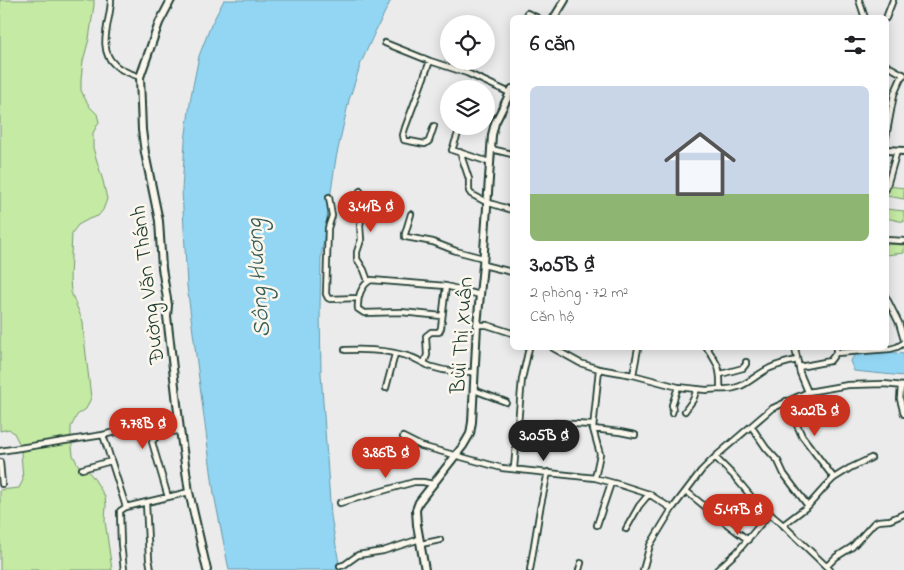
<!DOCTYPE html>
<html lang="vi">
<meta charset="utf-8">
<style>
:root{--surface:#fff;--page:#f6f6f6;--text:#202124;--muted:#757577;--accent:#c8321e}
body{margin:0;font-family:"Indie Flower",sans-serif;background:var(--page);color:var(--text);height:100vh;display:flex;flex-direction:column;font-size:19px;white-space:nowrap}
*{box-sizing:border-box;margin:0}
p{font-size:16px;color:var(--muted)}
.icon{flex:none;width:28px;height:28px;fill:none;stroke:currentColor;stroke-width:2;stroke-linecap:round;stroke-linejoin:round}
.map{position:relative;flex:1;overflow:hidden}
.details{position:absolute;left:510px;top:15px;width:379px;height:335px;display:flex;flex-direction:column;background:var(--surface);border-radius:8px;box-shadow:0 2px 12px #0003}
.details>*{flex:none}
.tools{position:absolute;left:440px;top:15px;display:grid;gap:10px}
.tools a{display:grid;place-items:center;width:55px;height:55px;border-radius:50%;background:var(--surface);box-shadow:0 2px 12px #0003;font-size:25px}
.price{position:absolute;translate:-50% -42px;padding:0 11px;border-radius:18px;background:var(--accent);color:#fff;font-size:16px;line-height:32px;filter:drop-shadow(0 1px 2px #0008)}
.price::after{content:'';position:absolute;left:50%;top:30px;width:15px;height:11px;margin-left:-8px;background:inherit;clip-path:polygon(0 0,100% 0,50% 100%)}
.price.selected{background:#222;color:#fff}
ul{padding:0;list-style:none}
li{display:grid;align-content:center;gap:10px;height:265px;padding:0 20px}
li span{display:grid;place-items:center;height:155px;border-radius:8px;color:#555}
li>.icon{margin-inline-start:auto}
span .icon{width:90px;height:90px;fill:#fffc;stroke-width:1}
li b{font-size:21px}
h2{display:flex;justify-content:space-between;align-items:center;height:60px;padding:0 20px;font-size:21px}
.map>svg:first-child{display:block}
.green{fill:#c5eaa4;stroke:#72946c}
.water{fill:#93d6f4;stroke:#6599a7}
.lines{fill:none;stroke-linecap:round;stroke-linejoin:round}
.street-casing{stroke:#1f3d34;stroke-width:8}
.secondary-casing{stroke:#1f3d34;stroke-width:10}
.street{stroke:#fbf7ec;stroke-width:4.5}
.secondary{stroke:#fbf7ec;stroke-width:6}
.labels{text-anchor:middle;stroke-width:5;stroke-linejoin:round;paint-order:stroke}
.street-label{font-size:22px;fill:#1f3d34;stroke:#fbf7ec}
.water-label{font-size:24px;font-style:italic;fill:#365c5a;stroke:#fbf7ec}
</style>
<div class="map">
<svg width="904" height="570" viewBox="0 0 904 570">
<rect width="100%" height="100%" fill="#ebebeb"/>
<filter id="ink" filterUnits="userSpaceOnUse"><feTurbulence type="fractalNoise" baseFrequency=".02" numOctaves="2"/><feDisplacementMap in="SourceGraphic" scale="10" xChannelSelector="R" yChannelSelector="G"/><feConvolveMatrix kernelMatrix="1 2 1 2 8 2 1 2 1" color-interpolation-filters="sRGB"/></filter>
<g filter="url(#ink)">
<path class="green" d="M 0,0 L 94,0 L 94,5 L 89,39 L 83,61 L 81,79 L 81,90 L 84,97 L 90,107 L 97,114 L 99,122 L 93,133 L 93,148 L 103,181 L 107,199 L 103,210 L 98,216 L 89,219 L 78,225 L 72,233 L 70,278 L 71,292 L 83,322 L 84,337 L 91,398 L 86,409 L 77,415 L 71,427 L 71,438 L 73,455 L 78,465 L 88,471 L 95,480 L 105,497 L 106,505 L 105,521 L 112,570 L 0,570 L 0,490 L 19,488 L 23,480 L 21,452 L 19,443 L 14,433 L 9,429 L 0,431 Z
M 889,186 L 904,188 L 904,199 L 887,196 Z
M 886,209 L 904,211 L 904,222 L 886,218 Z
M 886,244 L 904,245 L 904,253 L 886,255 Z"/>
<path class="water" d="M 224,0 L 391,0 L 374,34 L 361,63 L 349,100 L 336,158 L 321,258 L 320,309 L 321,373 L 331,516 L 340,570 L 229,570 L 214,494 L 187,286 L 182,190 L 185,141 L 191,96 L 199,56 L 211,25 Z
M 880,351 L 904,354 L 904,376 L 854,371 L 850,361 L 857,353 Z"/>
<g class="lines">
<g class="street-casing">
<path id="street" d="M 111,0 C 111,20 96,49 115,65 C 121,71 132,74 140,77
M 859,0 L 865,18
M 527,13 L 538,18
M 886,18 L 893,0
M 385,43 L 430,61 L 467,73 L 510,93
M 430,61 L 405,128 L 403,135 L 404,140 L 425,144 L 429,141 L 434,126
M 886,65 L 904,75
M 460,128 L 452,150 L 489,162
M 886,137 L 894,94 L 903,74
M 491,149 L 512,154
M 460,152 L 469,179 L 469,191 L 471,194 L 486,202 L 512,210
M 886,189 L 897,151
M 360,191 L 363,197 L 364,208 L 360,225 L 361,240 L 357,252 L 357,259 L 364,270 L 368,281
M 329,197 L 332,216 L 328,228 L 326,294 L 328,298 L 330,299 L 358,298
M 411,214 L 405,234 L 405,237 L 406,237 L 433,242 L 456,251 L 483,258
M 886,240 L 904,241
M 483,265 L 512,272
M 886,297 L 899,323 L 904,340
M 442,316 L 401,312 L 364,313 L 358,309 C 357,298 361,285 371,280 L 446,286 L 480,295
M 477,325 L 487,325 L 512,333
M 553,348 L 580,363 L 599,369 L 593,429 L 600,454 L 595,478
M 795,348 L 800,373 L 808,392
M 345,350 C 365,349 388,350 407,356 C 416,358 424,364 432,367 C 447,372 460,372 475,372
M 836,353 L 890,349 L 897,347 L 904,343
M 424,363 L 427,355 L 426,336 L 431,332 L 439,332 L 441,328 L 446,286
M 799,367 L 830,361 L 836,353 L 836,348
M 599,369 L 633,375 L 678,387 L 706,390 L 720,389 C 721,369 718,364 707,348
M 721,374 L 743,368 L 746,364 L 746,362
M 633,375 L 638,348
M 901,386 L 900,399 L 904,414
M 386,388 L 395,354
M 720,389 C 744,391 751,377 770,368 C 779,364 788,362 797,360
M 474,390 L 506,402
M 786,401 L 802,436 L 834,478
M 685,411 L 693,400 L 697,389
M 672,413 L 673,410 L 672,405 L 678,387
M 555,423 L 593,425
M 751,426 L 766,448 L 778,461 L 784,474 L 808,506
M 593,429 L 620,432 L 635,435
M 103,435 L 123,430
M 403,437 L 421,446 L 502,468 L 595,478 L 621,485 L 649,494 L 672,509
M 0,451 L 103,435 L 126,507 L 189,492
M 715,457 L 771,409 L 808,392 L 848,385 L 884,384 L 904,386
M 0,462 L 2,484
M 514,468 L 522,379 L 529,348
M 82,469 L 111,461
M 686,491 L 719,518 L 748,540
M 168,497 L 152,442 L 155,438 L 158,436 L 180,430
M 146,503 L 149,559 L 151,570
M 340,503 L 414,482 L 423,482 L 433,484
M 597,525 L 611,483
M 783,525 L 808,506 L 825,487 L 834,478 L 850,468 L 871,458
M 626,529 L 639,506 L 649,494
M 421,544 L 440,540
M 340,566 L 344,565 L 358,555 L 383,551 L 420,539
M 827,566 L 836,557 L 852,547 L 874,523 L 878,521 L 890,520 L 904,514
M 124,570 L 121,544 L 120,513 L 120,511 L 126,507
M 530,570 L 540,509 L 548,472
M 579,570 L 581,563
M 643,570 L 650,545 L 672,509 L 701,471 L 715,457 L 734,476 L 754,500 L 783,525 L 830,570
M 717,570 L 737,552 L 770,513"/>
</g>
<g class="secondary-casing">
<path id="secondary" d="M 171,0 L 159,23 L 140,77 L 142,130 L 145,153 L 159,221 L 162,268 L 168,305 L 167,316 L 180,430 L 189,492 L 207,570
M 554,18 L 565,0
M 886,150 L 904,151
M 425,570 L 417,525 L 416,510 L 419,502 L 463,446 L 470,434 L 472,422 L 477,325 L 483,265 L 492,135 L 495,123 L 512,89"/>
</g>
<use href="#street" class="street"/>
<use href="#secondary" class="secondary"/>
</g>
</g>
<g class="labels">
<g class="street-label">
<text transform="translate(146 285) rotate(-97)" y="8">Đường Văn Thánh</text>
<text transform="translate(460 335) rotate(-86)" y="8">Bùi Thị Xuân</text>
</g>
<g class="water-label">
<text transform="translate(257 278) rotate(-94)" y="8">Sông Hương</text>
</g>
</g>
</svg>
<div class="tools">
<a><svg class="icon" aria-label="locate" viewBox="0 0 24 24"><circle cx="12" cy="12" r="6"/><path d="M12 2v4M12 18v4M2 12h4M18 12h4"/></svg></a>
<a><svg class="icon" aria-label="layers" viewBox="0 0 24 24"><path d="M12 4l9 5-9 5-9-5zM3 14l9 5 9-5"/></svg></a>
</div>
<b class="price" style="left:371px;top:233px">3.41B ₫</b>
<b class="price" style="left:815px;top:437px">3.02B ₫</b>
<b class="price" style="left:143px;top:450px">7.78B ₫</b>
<b class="price selected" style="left:544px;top:462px">3.05B ₫</b>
<b class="price" style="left:386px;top:479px">3.86B ₫</b>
<b class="price" style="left:738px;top:536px">5.47B ₫</b>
<section class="details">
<h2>6 căn<svg class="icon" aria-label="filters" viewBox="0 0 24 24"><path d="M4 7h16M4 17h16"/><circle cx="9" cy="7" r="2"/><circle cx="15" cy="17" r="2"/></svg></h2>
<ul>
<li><span style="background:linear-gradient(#c9d6e8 70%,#8fb573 0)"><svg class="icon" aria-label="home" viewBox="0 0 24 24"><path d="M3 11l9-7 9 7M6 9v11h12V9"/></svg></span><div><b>3.05B ₫</b><p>2 phòng · 72 m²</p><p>Căn hộ</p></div></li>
</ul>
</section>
</div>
